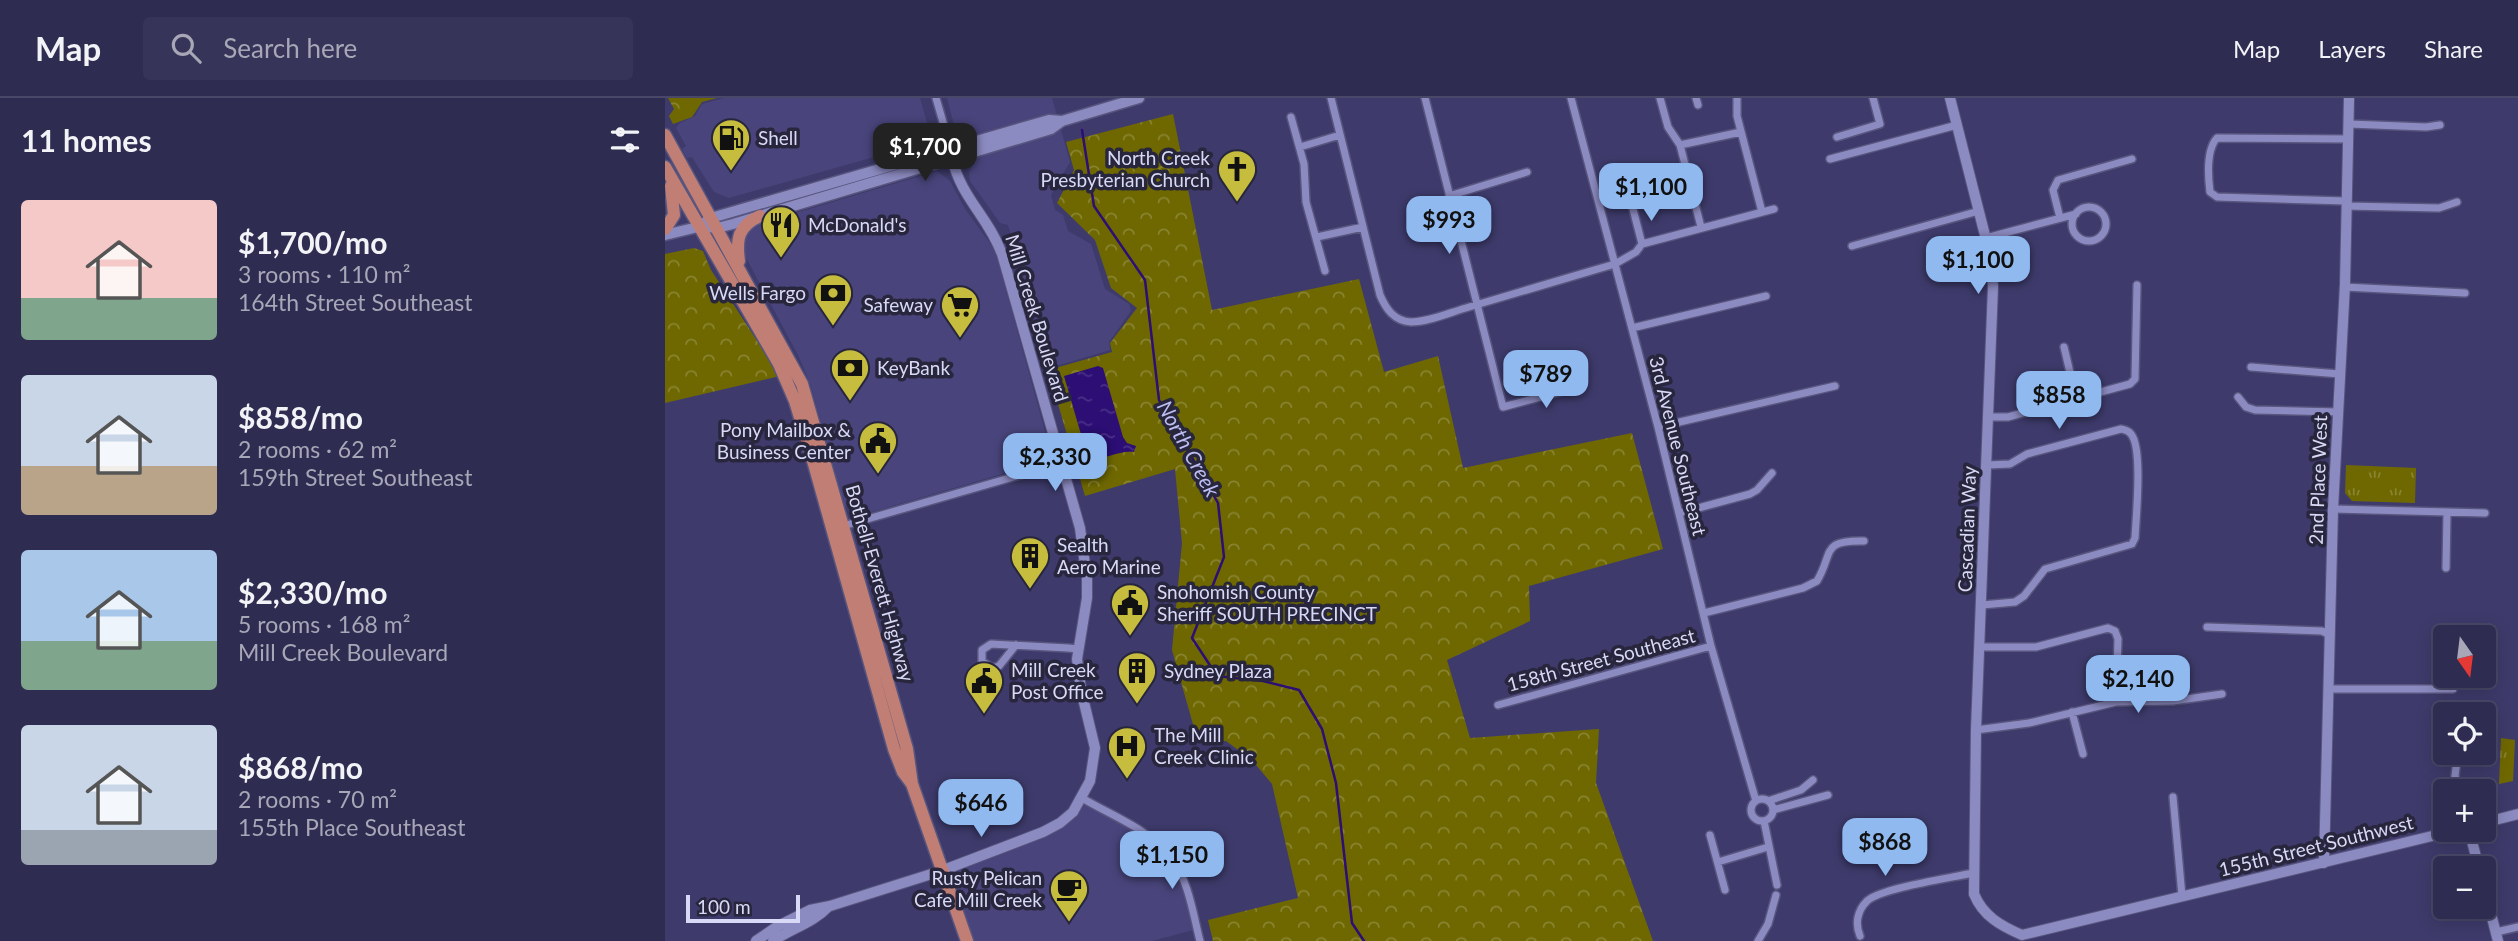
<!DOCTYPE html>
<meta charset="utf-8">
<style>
:root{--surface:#2e2c51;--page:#363458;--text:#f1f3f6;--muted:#a7a7b7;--line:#494868;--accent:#90b9f0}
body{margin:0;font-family:Lato,sans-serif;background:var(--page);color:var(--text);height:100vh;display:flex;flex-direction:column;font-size:26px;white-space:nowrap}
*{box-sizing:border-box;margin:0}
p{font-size:23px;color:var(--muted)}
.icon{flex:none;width:38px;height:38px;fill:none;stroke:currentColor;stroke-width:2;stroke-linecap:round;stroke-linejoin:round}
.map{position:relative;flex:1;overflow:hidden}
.side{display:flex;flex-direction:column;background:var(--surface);width:665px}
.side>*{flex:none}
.needle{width:46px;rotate:166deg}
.controls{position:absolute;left:1768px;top:527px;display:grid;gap:14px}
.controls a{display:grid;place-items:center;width:63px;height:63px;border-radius:7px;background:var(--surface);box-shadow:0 4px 18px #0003,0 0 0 2px var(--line);font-size:35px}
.scale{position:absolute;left:21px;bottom:18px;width:114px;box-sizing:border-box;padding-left:7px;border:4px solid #d8d9f6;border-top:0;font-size:19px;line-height:24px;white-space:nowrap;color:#d8d9f6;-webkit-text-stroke:5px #27263c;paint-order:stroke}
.price{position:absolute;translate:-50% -60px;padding:0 16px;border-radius:14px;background:var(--accent);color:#111;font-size:23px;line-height:46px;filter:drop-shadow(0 2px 4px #0008)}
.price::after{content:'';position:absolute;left:50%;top:42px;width:21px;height:16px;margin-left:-10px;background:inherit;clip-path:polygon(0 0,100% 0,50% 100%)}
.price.on{background:#222;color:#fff}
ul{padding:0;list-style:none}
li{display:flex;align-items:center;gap:21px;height:175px;padding:0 21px}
li span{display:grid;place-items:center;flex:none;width:196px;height:140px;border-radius:7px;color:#555}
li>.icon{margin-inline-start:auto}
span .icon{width:84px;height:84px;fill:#fffc;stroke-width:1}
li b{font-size:30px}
h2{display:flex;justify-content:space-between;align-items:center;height:84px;padding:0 21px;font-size:30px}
header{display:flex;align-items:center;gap:42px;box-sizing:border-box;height:98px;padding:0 35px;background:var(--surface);border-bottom:2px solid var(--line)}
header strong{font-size:33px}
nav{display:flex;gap:38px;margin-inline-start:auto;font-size:24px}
.search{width:490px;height:63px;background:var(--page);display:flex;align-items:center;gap:18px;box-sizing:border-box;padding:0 24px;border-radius:7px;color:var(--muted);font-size:26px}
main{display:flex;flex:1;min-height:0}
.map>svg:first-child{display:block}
.built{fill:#49457c}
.grass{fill:url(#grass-tufts)}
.forest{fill:url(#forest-crowns)}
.water{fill:url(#water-ripples)}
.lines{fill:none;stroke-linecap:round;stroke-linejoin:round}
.stream{stroke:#2c0e74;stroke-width:2.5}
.minor-casing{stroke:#58557e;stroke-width:10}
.tertiary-casing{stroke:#58557e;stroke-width:12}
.secondary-casing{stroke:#58557e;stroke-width:13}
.primary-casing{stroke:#58557e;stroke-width:15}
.minor{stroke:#8c8bc1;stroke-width:7}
.tertiary{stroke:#8c8bc1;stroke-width:10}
.secondary{stroke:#8c8bc1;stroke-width:10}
.primary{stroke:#c17e74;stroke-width:12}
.labels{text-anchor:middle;stroke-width:7;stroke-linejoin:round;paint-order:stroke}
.poi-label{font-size:19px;fill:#d8d9f6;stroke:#27263c;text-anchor:start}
.street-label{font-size:19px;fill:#d8d9f6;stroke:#27263c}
.water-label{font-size:21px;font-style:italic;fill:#bdbdf2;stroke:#27263c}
</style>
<header>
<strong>Map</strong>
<div class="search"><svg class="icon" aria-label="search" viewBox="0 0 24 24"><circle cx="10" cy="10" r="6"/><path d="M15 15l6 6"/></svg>Search here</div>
<nav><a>Map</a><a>Layers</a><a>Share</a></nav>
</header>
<main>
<section class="side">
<h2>11 homes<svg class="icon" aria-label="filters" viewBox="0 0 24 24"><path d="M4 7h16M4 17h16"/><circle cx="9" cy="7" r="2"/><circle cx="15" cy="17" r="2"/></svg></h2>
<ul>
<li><span style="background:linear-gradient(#f6c9c9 70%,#7fa58c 0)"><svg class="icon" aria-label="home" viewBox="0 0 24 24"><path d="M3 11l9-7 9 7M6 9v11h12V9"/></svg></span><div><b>$1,700/mo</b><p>3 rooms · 110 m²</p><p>164th Street Southeast</p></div></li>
<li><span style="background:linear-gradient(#c9d6e8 65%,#b9a48a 0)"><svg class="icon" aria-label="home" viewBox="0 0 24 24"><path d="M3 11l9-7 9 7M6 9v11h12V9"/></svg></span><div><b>$858/mo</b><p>2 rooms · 62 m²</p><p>159th Street Southeast</p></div></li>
<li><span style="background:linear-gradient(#a9c7e8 65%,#7fa58c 0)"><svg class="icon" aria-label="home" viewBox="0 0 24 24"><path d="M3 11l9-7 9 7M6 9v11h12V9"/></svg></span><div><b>$2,330/mo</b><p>5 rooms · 168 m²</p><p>Mill Creek Boulevard</p></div></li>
<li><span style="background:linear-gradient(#c9d6e8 75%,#9aa5b1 0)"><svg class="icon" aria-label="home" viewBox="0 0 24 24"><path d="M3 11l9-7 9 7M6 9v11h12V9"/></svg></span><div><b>$868/mo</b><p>2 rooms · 70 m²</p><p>155th Place Southeast</p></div></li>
</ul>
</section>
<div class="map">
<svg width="1853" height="843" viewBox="0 0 1853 843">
<defs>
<pattern id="grass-tufts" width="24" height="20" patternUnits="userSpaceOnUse" patternTransform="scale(1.75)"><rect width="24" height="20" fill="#6f6800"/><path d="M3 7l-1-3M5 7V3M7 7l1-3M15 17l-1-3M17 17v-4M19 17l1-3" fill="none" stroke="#898432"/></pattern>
<pattern id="forest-crowns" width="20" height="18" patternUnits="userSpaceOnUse" patternTransform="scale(1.75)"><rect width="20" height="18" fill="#6f6800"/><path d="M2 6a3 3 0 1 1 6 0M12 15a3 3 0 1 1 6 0" fill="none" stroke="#898432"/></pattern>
<pattern id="water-ripples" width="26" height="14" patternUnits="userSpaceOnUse" patternTransform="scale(1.75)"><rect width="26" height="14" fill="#2c0e74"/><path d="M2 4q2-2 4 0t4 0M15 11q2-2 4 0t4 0" fill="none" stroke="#4a3088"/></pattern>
</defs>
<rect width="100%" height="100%" fill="#3e3b6c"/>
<path class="built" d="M 59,0 L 255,0 L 265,35 L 255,46 L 64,100 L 49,94 L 27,59 L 22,60 L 17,51 L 21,48 L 11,30 L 15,25 L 30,18 L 37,6 Z
M 282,0 L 387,0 L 405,64 L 386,97 L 390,112 L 398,117 L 403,133 L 426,146 L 440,191 L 464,206 L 466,213 L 444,244 L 445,252 L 384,270 L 343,127 L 335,125 L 305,83 L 304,74 L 309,64 L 288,23 Z
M 272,73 L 285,83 L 300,111 L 330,152 L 386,355 L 383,360 L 378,364 L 200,416 L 189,416 L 179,407 L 146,288 L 134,259 L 78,154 L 81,134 L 90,127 Z
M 417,700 L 485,739 L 508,761 L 523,795 L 532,831 L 487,843 L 302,843 L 276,773 L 378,734 Z"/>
<path class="grass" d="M 1681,367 L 1751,370 L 1750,405 L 1687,403 L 1680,395 Z
M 1836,640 L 1850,642 L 1848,683 L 1834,686 Z"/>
<path class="forest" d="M 3,0 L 52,0 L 37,4 L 27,19 L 8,26 L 4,18 L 9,11 Z
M 508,16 L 547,212 L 694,181 L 719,274 L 773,258 L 798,370 L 967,335 L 998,451 L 864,488 L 865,523 L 782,562 L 805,640 L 934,631 L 931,685 L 988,843 L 548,843 L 543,822 L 633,800 L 607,686 L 587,662 L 561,643 L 533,644 L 507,552 L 517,445 L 510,371 L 420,398 L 383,272 L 447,254 L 445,245 L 472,210 L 446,190 L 430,142 L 392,105 L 409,72 L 401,44 Z
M 29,150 L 38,153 L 46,172 L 115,278 L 0,305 L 0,156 Z"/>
<path class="water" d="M 433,268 L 438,270 L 458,339 L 462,345 L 471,348 L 469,354 C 454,352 440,362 424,361 L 422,357 L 399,278 Z"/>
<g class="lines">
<path class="stream" d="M 417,32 L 429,108 L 480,182 L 494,302 L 553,405 L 559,459 L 527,540 L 552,578 L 598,583 L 634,592 L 657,631 L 671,685 L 687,825 L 699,843"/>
<g class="minor-casing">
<path id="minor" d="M 271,0 L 286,52
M 666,0 L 715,197 C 721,211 729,223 746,224 C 764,224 786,214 804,209 C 852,195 901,180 950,166 L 971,154 L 977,146 L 1109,111
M 760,0 L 838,309 L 917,288
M 906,0 L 993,329 L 1046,548 L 1091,703
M 995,0 L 1003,29 L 1015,47 L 1036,129
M 1031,0 L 1033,7
M 1072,0 L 1072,18 L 1097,114
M 626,19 L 639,66 L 641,104 L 660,173
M 1684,26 L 1761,29 L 1775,27
M 1172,39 L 1215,26 L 1208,0
M 1015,47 L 1076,34
M 635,49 L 675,37
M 1165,61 L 1292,27
M 784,98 L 862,74
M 1681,103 L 1552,99 L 1545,94 C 1543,78 1541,52 1552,40 L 1684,41
M 1681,108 L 1774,110 L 1792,104
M1407 126a17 17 0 1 1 34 0a17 17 0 1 1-34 0Z
M 968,111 L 977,146
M 1395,120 L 1388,92 L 1393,82 L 1467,61
M 652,139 L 698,129
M 1321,140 L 1411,116
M 1187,148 L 1314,113
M 1679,189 L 1800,195
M 967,230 L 1101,198
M 1399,249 L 1411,300
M 1586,269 L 1675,276
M 1573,299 L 1581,309 L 1590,312 L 1673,314
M 1324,319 L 1343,319 L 1465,286 L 1470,281 L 1472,187
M 993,329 L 1170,288
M 1668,411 L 1820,415
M 1015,415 L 1085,396 L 1092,392 L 1107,375
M 178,428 L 397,365
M 1781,470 L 1782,415
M 1317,507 L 1350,504 L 1359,498 L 1380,471 L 1467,446 L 1470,440 C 1471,419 1478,350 1466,336 C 1463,332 1460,332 1456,331 L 1362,356 L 1345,366 L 1322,367
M 1039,515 L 1138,490 L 1152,483 C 1169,455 1155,442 1199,443
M 1542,529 L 1657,533 L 1665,537
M 351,547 L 334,568 L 327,570 L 317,563 L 317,552 L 326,546 L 403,550 L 413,551
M 1315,549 L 1371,549 L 1443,530 L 1450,533 L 1453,541 L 1451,604
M 1663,591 L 1788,591
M 833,607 L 1046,548
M 1407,614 L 1418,656
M 1311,632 L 1364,625 L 1451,604 L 1508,603 L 1557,596
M 1792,662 L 1790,678 L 1794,693
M 1508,699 L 1517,798
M 417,700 C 447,718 486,732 507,761 C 524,784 528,816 535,843
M1086 712a11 11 0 1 1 22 0a11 11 0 1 1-22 0Z
M 1103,703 L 1136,692 L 1148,682
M 1108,712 L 1163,697
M 1099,723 L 1112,787
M 1045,737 L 1060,792
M 1053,764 L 1103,749
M 1831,834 L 1853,829
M 1195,838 C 1190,826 1192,813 1202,803 C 1216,790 1286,780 1308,775
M 1093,843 L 1103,826 L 1111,797"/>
</g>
<g class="tertiary-casing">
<path id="tertiary" d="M 1285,0 L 1325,157 L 1328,188 L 1311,632 L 1309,796 C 1318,818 1336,828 1357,837
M 1818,725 L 1853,716
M 1804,732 L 1814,770
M 1659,765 L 1668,411 L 1680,186 L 1684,0
M 1818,785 L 1833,843
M 1357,837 L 1792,732
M 91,843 L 113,828 L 145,812 L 165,808 L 276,773 L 378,734 L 395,725 L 408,714 L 425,683 L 430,650 L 416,592 L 412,561 L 422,500 L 422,481 L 415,430 L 337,156 C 323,118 296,100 287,60
M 108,843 C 127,830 148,825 164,808"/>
</g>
<g class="secondary-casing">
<path id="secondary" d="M 43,129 L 52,130 L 68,126 L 386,31 L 397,23
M 0,137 L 33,129 L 46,120 L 384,22 L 397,23 L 474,0"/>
</g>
<g class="primary-casing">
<path id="primary" d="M 0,37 L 137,286 L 242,651 L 247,686 L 302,843
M 0,69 L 114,266 L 130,303 L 149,366 L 229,651 L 238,674 L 247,686
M 0,131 L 9,117 L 6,88
M 74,163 C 71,141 73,128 95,118"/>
</g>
<use href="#minor" class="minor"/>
<use href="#tertiary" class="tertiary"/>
<use href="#secondary" class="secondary"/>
<use href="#primary" class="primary"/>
</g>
<defs>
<g id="fuel-pin" transform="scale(2.0125)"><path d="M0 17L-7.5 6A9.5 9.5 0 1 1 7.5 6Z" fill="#c6bc3d" stroke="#27263c"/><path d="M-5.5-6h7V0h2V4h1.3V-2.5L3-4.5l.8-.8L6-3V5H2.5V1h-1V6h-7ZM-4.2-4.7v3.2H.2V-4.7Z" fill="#111"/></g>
<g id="church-pin" transform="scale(2.0125)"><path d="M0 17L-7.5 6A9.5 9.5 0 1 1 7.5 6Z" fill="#c6bc3d" stroke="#27263c"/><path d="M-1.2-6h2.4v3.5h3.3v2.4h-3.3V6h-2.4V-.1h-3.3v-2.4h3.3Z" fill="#111"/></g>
<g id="restaurant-pin" transform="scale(2.0125)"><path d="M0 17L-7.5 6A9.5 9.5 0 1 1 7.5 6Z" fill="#c6bc3d" stroke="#27263c"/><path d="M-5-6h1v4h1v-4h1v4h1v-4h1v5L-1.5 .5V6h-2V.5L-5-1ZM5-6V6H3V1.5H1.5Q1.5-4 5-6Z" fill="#111"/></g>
<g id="bank-pin" transform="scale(2.0125)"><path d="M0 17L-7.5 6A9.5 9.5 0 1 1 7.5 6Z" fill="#c6bc3d" stroke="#27263c"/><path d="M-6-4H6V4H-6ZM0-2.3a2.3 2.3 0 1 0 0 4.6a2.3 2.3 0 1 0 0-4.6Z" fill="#111"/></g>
<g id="supermarket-pin" transform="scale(2.0125)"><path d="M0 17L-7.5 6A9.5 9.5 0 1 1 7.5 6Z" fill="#c6bc3d" stroke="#27263c"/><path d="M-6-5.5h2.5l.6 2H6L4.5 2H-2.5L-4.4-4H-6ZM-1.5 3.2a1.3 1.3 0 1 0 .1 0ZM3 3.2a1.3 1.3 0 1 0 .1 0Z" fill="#111"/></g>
<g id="civic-pin" transform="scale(2.0125)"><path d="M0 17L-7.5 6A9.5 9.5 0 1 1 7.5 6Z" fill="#c6bc3d" stroke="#27263c"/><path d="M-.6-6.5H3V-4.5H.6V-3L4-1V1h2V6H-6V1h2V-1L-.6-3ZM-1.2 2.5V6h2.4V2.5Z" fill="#111"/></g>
<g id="building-pin" transform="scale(2.0125)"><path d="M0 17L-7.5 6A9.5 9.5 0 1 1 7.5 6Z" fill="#c6bc3d" stroke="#27263c"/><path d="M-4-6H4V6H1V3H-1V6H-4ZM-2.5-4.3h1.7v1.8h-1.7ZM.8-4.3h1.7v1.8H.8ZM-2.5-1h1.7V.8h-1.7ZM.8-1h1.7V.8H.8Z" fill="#111"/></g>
<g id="hospital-pin" transform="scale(2.0125)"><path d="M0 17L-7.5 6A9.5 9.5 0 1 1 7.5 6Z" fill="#c6bc3d" stroke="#27263c"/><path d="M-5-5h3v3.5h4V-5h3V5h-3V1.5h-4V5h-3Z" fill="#111"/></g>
<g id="cafe-pin" transform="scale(2.0125)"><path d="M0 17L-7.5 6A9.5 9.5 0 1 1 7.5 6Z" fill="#c6bc3d" stroke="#27263c"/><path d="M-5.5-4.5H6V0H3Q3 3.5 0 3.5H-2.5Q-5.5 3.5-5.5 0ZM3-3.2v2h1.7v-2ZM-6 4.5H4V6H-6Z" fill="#111"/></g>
</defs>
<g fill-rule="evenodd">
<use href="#fuel-pin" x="66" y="40"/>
<use href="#church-pin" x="572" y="71"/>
<use href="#restaurant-pin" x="116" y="127"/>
<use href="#bank-pin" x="168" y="195"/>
<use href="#supermarket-pin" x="295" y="207"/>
<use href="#bank-pin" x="185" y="270"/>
<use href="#civic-pin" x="213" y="343"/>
<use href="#building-pin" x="365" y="458"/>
<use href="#civic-pin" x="465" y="505"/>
<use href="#building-pin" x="472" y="573"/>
<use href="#civic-pin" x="319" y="583"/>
<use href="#hospital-pin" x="462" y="648"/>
<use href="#cafe-pin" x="404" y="791"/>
</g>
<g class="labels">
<g class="poi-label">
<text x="93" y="47">Shell</text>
<text x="545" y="67" text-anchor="end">North Creek<tspan x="545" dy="22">Presbyterian Church</tspan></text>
<text x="143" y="134">McDonald's</text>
<text x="141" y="202" text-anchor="end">Wells Fargo</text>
<text x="268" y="214" text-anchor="end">Safeway</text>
<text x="212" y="277">KeyBank</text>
<text x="186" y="339" text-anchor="end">Pony Mailbox &amp;<tspan x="186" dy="22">Business Center</tspan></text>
<text x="392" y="454">Sealth<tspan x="392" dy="22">Aero Marine</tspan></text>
<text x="492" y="501">Snohomish County<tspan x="492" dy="22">Sheriff SOUTH PRECINCT</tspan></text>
<text x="346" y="579">Mill Creek<tspan x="346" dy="22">Post Office</tspan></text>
<text x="499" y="580">Sydney Plaza</text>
<text x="489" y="644">The Mill<tspan x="489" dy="22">Creek Clinic</tspan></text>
<text x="377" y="787" text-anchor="end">Rusty Pelican<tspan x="377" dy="22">Cafe Mill Creek</tspan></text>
</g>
<g class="street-label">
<text transform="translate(372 220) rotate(73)" y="7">Mill Creek Boulevard</text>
<text transform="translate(1013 348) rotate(76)" y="7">3rd Avenue Southeast</text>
<text transform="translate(1653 382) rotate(-88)" y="7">2nd Place West</text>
<text transform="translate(1302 431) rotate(-88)" y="7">Cascadian Way</text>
<text transform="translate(215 485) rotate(74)" y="7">Bothell-Everett Highway</text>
<text transform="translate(936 562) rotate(-15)" y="7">158th Street Southeast</text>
<text transform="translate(1651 748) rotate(-14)" y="7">155th Street Southwest</text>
</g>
<g class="water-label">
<text transform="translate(523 351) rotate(61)" y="7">North Creek</text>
</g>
</g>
</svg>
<div class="controls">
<a><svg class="needle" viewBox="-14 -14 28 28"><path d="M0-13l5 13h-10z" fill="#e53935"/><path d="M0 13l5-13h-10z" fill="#a7a7b7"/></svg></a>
<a><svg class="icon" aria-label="locate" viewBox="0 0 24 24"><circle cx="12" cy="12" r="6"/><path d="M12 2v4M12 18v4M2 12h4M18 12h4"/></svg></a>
<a>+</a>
<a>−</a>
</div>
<div class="scale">100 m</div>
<b class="price on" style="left:260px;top:85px">$1,700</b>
<b class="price" style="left:986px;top:125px">$1,100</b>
<b class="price" style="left:784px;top:158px">$993</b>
<b class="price" style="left:1313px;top:198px">$1,100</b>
<b class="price" style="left:881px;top:312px">$789</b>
<b class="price" style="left:1394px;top:333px">$858</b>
<b class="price" style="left:390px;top:395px">$2,330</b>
<b class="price" style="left:1473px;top:617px">$2,140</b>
<b class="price" style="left:316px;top:741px">$646</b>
<b class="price" style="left:1220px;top:780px">$868</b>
<b class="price" style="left:507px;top:793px">$1,150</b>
</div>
</main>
